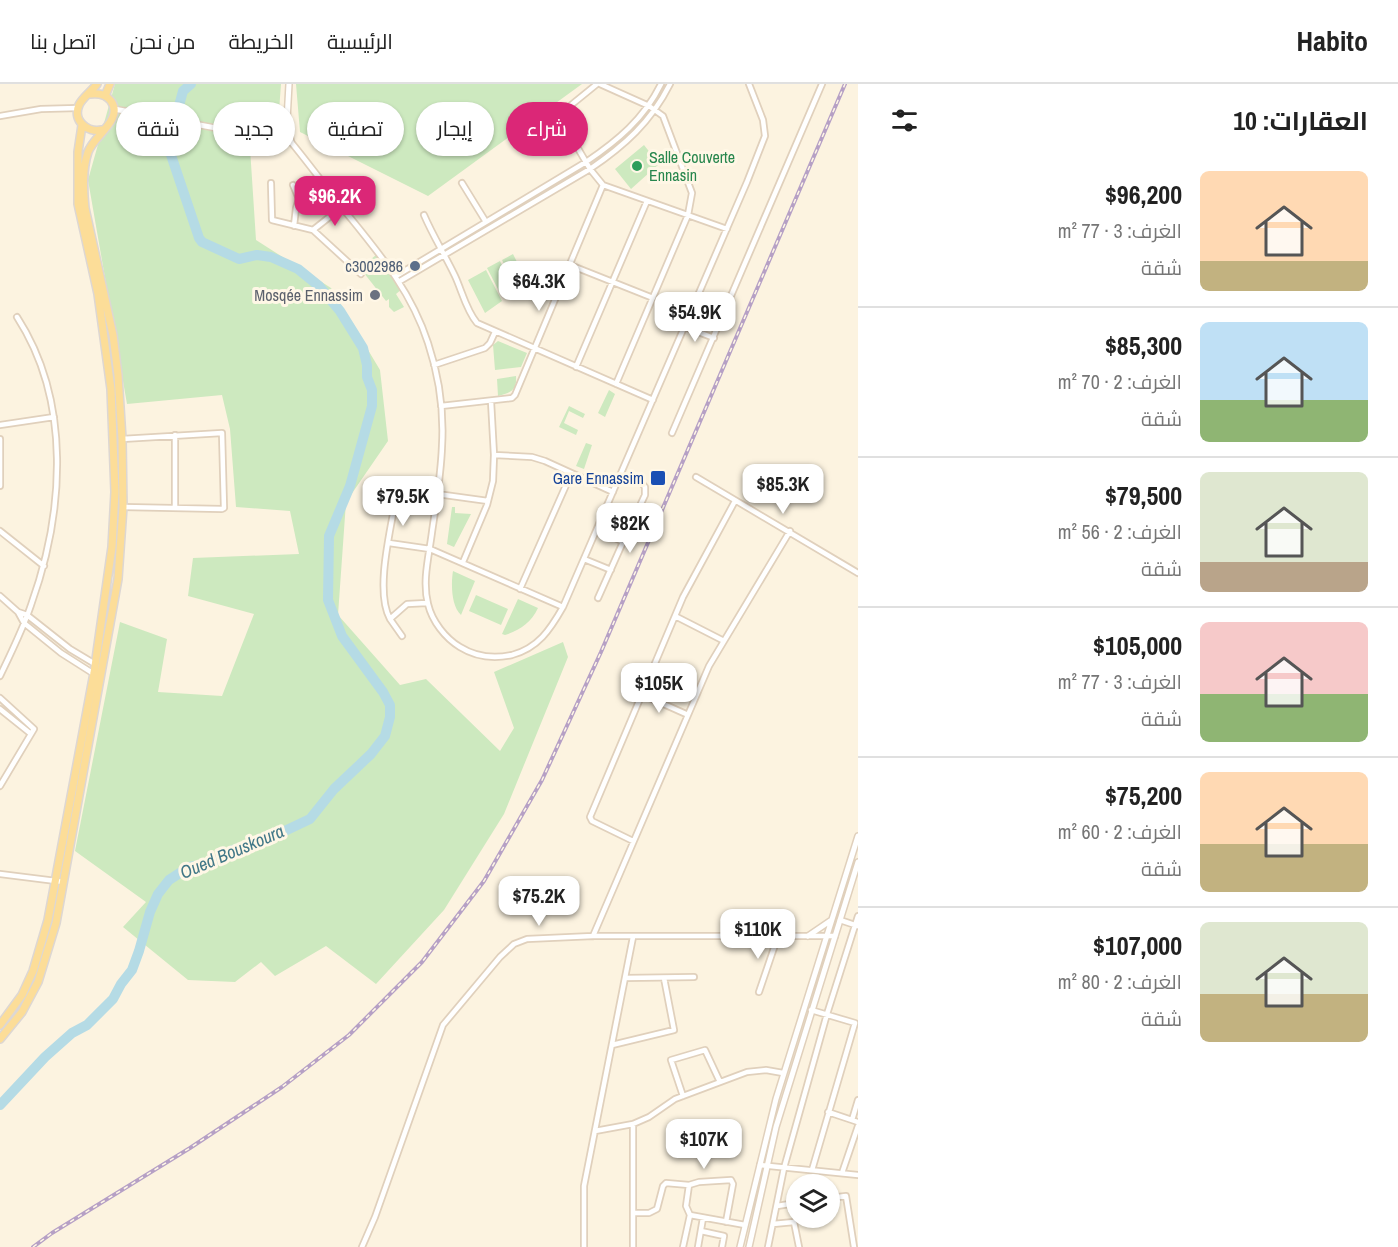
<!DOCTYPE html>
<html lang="ar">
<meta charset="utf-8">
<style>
:root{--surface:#fff;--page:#f2f2f2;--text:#222;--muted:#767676;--line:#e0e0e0;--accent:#db2777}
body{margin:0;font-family:"Archivo Narrow",Cairo,sans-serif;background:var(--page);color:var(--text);direction:rtl;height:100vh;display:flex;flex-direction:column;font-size:22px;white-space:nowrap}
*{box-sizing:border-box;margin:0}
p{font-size:20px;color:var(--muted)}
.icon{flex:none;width:33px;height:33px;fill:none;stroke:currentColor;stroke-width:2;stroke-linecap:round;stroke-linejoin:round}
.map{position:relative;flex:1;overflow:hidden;direction:ltr}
.sheet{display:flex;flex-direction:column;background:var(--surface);width:540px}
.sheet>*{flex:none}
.guide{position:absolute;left:18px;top:18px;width:570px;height:54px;direction:rtl;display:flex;gap:12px}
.tools{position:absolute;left:786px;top:1090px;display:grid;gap:12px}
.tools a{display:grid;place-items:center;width:54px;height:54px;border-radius:50%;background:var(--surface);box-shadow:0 2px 4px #0004;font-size:30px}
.price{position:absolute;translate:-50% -51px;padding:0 14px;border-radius:12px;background:#fff;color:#222;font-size:20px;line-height:39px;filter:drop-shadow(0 2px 3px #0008)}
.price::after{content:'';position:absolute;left:50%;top:36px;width:18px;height:14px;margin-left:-9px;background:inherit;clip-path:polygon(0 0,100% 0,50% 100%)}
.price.active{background:var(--accent);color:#fff}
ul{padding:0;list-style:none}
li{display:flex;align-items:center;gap:18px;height:150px;padding:0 30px}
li+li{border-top:2px solid var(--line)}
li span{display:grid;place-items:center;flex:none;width:168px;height:120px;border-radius:9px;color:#555}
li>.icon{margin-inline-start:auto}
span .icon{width:72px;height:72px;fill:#fffc;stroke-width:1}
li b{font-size:26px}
h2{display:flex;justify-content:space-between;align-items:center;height:72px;padding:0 30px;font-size:26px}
.pill{padding:0 21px;border-radius:27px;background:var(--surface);box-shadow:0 2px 4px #0004;font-size:21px;line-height:54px}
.pill.active{background:var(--accent);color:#fff}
header{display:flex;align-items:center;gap:36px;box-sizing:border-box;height:84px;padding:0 30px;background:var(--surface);border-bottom:2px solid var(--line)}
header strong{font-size:28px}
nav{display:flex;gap:33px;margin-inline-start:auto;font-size:21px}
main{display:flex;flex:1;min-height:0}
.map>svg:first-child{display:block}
.green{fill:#cde9bf}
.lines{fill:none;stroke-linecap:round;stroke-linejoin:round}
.river{stroke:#b5dbe5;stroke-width:10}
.minor-casing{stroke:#e0d0bc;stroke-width:8}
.tertiary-casing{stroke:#e0d0bc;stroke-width:8}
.primary-casing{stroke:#ddd7d3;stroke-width:10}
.minor{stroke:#fff;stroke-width:4.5}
.tertiary{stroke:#fff;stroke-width:5}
.primary{stroke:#fcdd98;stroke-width:7}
.rail-casing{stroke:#b6a0c5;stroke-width:4}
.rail{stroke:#fff7e6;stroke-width:1.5;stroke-dasharray:4.5;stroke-linecap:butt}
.leisure-dot{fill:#2e9e5b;stroke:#fff7e6;stroke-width:2}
.service-dot{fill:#5c6f8a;stroke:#fff7e6;stroke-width:2}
.worship-dot{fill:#6b7280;stroke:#fff7e6;stroke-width:2}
.transit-dot{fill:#1a4fb4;stroke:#fff7e6;stroke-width:2}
.labels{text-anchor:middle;stroke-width:6;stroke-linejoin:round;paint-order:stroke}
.leisure-label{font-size:16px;fill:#27864d;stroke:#fff7e6;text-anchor:start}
.service-label{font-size:16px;fill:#4e5e75;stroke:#fff7e6;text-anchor:end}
.worship-label{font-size:16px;fill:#5b616d;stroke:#fff7e6;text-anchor:end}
.transit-label{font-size:16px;fill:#164399;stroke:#fff7e6;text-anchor:end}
.water-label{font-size:18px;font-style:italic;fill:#417787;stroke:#fff7e6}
</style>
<header>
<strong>Habito</strong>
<nav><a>الرئيسية</a><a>الخريطة</a><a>من نحن</a><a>اتصل بنا</a></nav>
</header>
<main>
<section class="sheet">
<h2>العقارات: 10<svg class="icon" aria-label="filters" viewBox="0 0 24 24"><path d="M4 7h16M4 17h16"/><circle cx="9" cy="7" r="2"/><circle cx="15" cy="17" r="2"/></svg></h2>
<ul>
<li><span style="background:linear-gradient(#ffd9b3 75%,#c2b280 0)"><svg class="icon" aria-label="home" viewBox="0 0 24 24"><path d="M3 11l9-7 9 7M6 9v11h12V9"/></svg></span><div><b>$96,200</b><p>الغرف: 3 · 77 m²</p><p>شقة</p></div></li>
<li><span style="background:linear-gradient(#bfe0f5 65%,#8fb573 0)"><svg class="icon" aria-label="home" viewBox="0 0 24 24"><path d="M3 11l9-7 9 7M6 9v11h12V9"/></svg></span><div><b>$85,300</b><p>الغرف: 2 · 70 m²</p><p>شقة</p></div></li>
<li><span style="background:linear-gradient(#dfe7d0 75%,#b9a48a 0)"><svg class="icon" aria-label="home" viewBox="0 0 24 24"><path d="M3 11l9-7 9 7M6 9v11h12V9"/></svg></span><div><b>$79,500</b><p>الغرف: 2 · 56 m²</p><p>شقة</p></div></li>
<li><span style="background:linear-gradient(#f6c9c9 60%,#8fb573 0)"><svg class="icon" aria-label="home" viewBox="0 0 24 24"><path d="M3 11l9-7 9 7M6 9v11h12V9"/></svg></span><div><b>$105,000</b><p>الغرف: 3 · 77 m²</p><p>شقة</p></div></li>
<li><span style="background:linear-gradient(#ffd9b3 60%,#c2b280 0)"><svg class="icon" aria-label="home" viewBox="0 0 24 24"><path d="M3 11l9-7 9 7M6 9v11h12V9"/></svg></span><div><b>$75,200</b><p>الغرف: 2 · 60 m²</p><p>شقة</p></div></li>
<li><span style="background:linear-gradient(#dfe7d0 60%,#c2b280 0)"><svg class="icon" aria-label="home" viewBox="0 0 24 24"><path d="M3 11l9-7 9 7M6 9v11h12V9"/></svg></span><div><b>$107,000</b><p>الغرف: 2 · 80 m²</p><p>شقة</p></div></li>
</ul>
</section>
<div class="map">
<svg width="858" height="1163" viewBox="0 0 858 1163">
<rect width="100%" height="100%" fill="#fcf3e0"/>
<path class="green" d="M 115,0 L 281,0 L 278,41 L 250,64 L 256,156 L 331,204 L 380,286 L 388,357 L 346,418 L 338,531 L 400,601 L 426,595 L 500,667 L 514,644 L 494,588 L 563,558 L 568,573 L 504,730 L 444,826 L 376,900 L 326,862 L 275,892 L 261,878 L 235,898 L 188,896 L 123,843 L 146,818 L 75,767 L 120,538 L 167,555 L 158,608 L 222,612 L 254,530 L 188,512 L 193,474 L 299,470 L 290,427 L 236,423 L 230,345 L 222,311 L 127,320 L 88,96 Z
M 296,0 L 582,0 L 428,112 L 300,48 Z
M 644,61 L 659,80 L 631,105 L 615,85 Z
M 513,170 L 521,186 L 511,194 L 502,176 Z
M 376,171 L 402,205 L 396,210 L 404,223 L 394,228 L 389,223 L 389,215 L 386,217 L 360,184 Z
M 500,177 L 511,199 L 499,207 L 487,184 Z
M 486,186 L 502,217 L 485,229 L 468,196 Z
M 498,257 L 527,269 L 521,283 L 495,286 L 493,261 Z
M 516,292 C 517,306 512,308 498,312 L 497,295 Z
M 609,306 L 615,310 L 605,333 L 598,329 Z
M 569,322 L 585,330 L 583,334 L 569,327 L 564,339 L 578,346 L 576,351 L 559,343 Z
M 586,359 L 592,361 L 584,385 L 576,382 Z
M 452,423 L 455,423 L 455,429 L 471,430 L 454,463 L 447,460 Z
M 453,487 L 475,497 L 461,531 C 451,522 451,499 453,487 Z
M 476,511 L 508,525 L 501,541 L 469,527 Z
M 518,515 L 538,524 C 531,539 520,546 505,551 L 502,550 Z"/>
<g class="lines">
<path class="river" d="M 0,1021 L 45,973 L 72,949 L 87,941 L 113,915 L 121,900 L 132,886 L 139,867 L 150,828 L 158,810 L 169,796 L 189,783 L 212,779 L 233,766 L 272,753 L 310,735 L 334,705 L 371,670 L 385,652 L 390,633 L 390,621 L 383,608 L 342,552 L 328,516 L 329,452 L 350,402 L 372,322 L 372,306 L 367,293 L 367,281 L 363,264 L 340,227 L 319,202 L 298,185 L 271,173 L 257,171 L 239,175 L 202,158 L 199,154 L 171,71 L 177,29 L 183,7 L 191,0"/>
<g class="minor-casing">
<path id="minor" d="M 600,0 L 649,22 L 663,32 L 692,109 L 688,131 L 616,300
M 565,26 L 597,0
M 0,32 L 41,25 L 78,24
M 291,58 C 309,80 326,103 344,126 C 378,168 411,206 428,259 C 439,292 444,328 442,362 C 441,391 436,420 432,448 C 429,472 422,497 428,520 C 432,537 445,554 460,563 C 476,573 493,575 512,571 C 538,564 550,546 563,523 L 747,98 L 765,52 L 763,36 L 749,0
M 271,99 L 272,136 L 313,146 L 361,190
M 462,99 L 486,138
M 293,101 L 299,115 L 296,124 L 294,142
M 603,101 L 727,145
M 424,131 C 433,152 445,171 455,192 C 462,207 466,226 477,239 L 653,316
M 313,146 L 342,123
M 570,181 L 653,214
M 396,192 L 586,78 C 617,57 644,35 661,0
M 400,197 L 590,85 C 624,62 651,38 670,0
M 695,219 L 723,233
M 685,243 L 714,254
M 434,281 L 485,264 L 490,259 L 495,248
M 576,283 L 647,117
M 491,317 L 494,371 L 532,373 L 545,377 L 613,408
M 441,322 L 512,314 L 515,311 L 603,101 L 590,85 L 562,37
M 0,341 L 54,333
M 672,349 L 822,0
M 175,351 L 175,424
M 0,355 L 0,402
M 122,355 L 222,349 L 224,424 L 222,425 L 123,423
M 696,393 L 858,489
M 597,445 L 623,458 L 598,514
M 0,447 L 44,482
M 623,458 L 645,411 L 645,403 L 640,397
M 389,459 L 430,465 L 563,523
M 584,475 L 611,486
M 463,478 L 487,421 L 493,397 L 494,371
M 520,505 L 571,390
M 0,512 L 18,528 L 24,539 L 61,569 L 94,590
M 427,519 L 407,520 L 390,535 C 374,506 392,441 397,408 L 401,405 L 488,417
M 18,528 L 27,531 L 70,565 L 95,580
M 675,532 L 724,557
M 390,535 L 402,552
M 0,592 C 11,569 23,545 31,521 C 64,429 72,318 17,233
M 641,610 L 686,630
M 0,614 L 34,645 L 0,702
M 0,625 L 31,650
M 633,757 L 592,737 L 590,733 L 683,513 L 735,417
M 0,790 L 64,798
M 840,836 L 858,842
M 593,852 L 709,582 L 790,447
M 625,894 L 694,893
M 759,908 L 778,852
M 811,926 L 855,939
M 612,961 L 674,946 L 664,894
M 683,1012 L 671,976 L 705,966 L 720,998
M 828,1028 L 858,1038
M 852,1036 L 858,1016
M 633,1040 L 633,1163
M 595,1047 L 633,1040 L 649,1033 L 675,1015 L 747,988 L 766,986 L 783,989
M 760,1081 L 858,1091
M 812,1086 L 855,939
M 842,1089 L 858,1042
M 830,1114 L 846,1112 L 854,1163
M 777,1122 L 796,1119
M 633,1129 L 649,1129 L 657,1125 L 663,1102 L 666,1099 L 689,1101 L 699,1098 L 731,1096 L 733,1100 L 726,1138
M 690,1131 L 745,1141
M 773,1140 L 794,1138 L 799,1163
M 701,1147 L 724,1152 L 722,1163
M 362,1163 L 375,1133 L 443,941 L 500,873 L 514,860 L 527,855 L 593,852 L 835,852
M 584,1163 L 584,1102 L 633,853
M 683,1163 L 690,1131 L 686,1122 L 689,1101
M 698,1163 L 703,1134
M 768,1163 L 784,1084 L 827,930 L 858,832"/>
</g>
<g class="tertiary-casing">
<path id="tertiary" d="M 114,25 L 291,58 L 287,36 L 289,0
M 808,852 L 830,837
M 740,1163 L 776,1015 L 858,752
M 749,1163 L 776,1043 L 858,778"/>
</g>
<g class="primary-casing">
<path id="primary" d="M 97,0 C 92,7 82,14 79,21 C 72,37 88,49 102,46
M 105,12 L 110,0
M 0,941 L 22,911 L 33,887 L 48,836 L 94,589 L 112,463 L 115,408 L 111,305 L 98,210 L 78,120 L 78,68 L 82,41
M 0,955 L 22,928 L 38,898 L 56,839 L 118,495 L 123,423 L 122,355 L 118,291 L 113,251 L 85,124 C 83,105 82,86 88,68 C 94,51 124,36 111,17 C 106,10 98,9 90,10"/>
</g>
<use href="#minor" class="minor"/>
<use href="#tertiary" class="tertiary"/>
<use href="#primary" class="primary"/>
<g class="rail-casing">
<path id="rail" d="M 33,1163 L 52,1149 L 190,1064 L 282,1003 L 349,951 L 422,878 L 484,797 L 542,696 L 601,568 L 845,0"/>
</g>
<use href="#rail" class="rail"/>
</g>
<circle class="leisure-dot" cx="637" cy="82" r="6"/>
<circle class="service-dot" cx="415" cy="182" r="6"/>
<circle class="worship-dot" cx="375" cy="211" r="6"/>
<rect class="transit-dot" x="650" y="386" width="16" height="16" rx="3"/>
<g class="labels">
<g class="leisure-label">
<text x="649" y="79">Salle Couverte<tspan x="649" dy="18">Ennasin</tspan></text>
</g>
<g class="service-label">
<text x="403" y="188">c3002986</text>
</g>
<g class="worship-label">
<text x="363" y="217">Mosqée Ennassim</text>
</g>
<g class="transit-label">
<text x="644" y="400">Gare Ennassim</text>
</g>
<g class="water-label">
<text transform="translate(232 768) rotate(-23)" y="6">Oued Bouskoura</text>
</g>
</g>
</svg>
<div class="tools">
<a><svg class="icon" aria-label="layers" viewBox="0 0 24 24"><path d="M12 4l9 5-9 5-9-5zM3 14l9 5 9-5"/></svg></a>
</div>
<b class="price active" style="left:335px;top:143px">$96.2K</b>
<b class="price" style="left:539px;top:228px">$64.3K</b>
<b class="price" style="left:695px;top:259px">$54.9K</b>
<b class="price" style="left:783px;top:431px">$85.3K</b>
<b class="price" style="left:403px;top:443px">$79.5K</b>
<b class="price" style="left:630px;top:470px">$82K</b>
<b class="price" style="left:659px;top:630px">$105K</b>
<b class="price" style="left:539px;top:843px">$75.2K</b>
<b class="price" style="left:758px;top:876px">$110K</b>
<b class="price" style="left:704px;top:1086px">$107K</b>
<div class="guide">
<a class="pill active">شراء</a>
<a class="pill">إيجار</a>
<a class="pill">تصفية</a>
<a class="pill">جديد</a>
<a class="pill">شقة</a>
</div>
</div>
</main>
